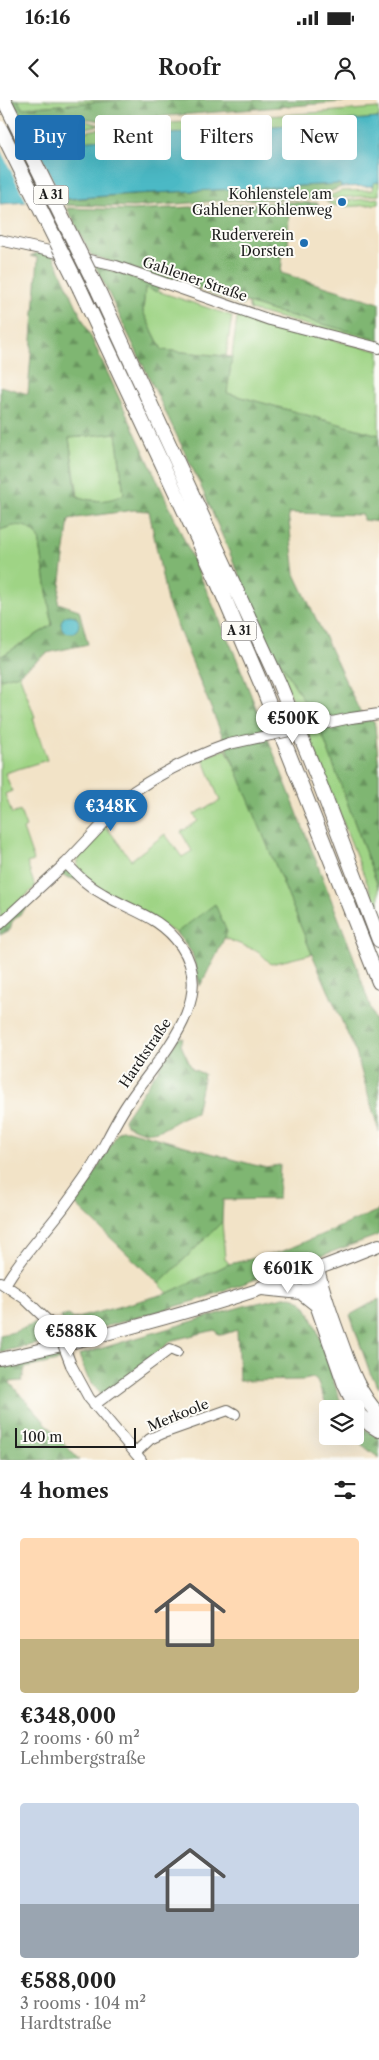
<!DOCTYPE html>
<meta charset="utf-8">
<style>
:root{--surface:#fff;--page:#f6f6f6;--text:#222;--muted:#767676;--accent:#1f6fb2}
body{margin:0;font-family:"Libre Caslon Text",serif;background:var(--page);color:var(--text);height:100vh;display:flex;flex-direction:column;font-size:19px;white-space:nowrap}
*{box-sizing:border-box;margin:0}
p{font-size:16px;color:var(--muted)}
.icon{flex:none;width:28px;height:28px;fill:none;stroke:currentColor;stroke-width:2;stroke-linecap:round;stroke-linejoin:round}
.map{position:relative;height:1360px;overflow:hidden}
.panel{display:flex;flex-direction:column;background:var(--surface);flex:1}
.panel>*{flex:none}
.hud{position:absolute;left:15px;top:15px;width:350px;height:45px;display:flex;gap:10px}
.controls{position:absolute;left:319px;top:1300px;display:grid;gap:10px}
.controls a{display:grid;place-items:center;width:45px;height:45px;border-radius:5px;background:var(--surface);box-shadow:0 5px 20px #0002;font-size:25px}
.scale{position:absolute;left:15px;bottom:12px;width:121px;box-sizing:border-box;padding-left:5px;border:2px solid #1c1c1c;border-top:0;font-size:14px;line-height:18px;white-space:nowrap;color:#1c1c1c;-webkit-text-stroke:4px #fdfcf7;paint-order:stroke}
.price{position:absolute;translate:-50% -42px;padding:0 11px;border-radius:18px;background:#fff;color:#222;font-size:16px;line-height:32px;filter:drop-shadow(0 1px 2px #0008)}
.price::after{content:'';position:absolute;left:50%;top:30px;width:15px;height:11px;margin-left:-8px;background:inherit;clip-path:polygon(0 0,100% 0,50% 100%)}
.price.on{background:var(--accent);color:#fff}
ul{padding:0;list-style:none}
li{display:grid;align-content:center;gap:10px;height:265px;padding:0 20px}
li span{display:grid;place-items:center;height:155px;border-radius:5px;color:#555}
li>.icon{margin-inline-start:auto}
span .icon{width:90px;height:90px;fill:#fffc;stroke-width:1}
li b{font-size:21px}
h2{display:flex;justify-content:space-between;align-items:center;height:60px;padding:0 20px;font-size:21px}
.tag{padding:0 18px;border-radius:5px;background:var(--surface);box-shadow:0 5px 20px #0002;font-size:18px;line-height:45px}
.tag.on{background:var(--accent);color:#fff}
.status{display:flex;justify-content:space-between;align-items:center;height:35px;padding:0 25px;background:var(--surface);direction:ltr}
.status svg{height:14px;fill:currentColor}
header{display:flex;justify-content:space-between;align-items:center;height:65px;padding:0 20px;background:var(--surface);font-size:22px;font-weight:600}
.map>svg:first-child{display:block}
.green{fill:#9fd485;stroke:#5e7850}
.forest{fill:url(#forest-firs);stroke:#4e6947;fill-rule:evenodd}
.water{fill:#4bb9c5;stroke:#346a70}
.pier{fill:#f2e3c7}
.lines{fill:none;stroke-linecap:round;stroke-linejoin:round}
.minor-casing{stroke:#676258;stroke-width:12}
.major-casing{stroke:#676258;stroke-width:14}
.highway-casing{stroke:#676258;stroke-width:16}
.minor{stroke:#fff;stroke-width:10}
.major{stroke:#fff;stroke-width:12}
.highway{stroke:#fff;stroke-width:14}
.minor-bridge-casing{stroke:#676258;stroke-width:12;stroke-linecap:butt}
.highway-bridge-casing{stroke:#676258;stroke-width:16;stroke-linecap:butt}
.minor-bridge{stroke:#fff;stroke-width:10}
.highway-bridge{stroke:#fff;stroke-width:14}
.poi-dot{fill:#1f6fb2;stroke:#fdfcf7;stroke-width:2}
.labels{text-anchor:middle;stroke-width:4;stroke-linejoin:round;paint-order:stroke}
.shield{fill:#fdfcf7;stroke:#605f5e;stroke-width:1}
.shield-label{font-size:12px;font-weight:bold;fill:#1c1c1c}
.poi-label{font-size:14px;fill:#1c1c1c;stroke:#fdfcf7;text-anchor:end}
.street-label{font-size:14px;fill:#1c1c1c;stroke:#fdfcf7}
</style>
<div class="status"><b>16:16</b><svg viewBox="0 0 49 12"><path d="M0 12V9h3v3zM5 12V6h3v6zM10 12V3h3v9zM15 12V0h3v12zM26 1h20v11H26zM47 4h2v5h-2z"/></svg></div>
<header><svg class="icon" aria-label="back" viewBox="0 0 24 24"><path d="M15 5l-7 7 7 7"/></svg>Roofr<svg class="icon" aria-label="person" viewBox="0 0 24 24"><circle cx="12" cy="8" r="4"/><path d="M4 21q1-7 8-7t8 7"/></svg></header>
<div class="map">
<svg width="379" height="1360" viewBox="0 0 379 1360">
<defs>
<pattern id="forest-firs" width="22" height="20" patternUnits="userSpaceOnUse" patternTransform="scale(1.25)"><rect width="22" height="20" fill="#7fb672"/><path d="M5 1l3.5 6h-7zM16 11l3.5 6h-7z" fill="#67935d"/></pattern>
</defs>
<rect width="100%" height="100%" fill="#fdfcf7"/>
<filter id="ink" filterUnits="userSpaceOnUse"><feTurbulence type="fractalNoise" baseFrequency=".02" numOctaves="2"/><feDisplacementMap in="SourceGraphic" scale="10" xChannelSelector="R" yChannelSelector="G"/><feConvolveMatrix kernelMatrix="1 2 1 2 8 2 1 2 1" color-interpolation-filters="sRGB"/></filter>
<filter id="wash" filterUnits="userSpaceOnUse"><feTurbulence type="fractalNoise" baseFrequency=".0096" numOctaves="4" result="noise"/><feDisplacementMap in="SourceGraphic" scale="20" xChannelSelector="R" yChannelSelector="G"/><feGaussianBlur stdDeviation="1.12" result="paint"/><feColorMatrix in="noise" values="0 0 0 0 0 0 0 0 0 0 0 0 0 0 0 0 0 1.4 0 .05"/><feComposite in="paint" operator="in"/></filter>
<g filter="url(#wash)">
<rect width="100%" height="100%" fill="#f2e3c7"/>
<path class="green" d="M 0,0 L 122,0 L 22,8 L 21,7 L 0,10 Z
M 379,8 L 379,18 L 37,45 L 34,42 L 103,28 Z
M 86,21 L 100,25 L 32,39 L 27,27 Z
M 379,82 L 379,95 L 323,99 L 341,91 L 373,90 L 372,83 Z
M 379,98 L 379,104 C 364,105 339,110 326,102 Z
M 164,175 L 245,202 L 242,206 L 193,187 L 177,184 L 162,179 Z
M 145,187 L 232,216 L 226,256 L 162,250 L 143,212 Z
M 248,203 L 273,211 L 379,239 L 379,244 L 250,210 Z
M 239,214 L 272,228 L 299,232 L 379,251 L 379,335 L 227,293 L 237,218 Z
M 116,333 L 124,395 C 109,402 93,403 78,396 L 69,338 Z
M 16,424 L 31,428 L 39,437 L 52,525 L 0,557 L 0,430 Z
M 266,537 L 317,623 L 304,626 Z
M 19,574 L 35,617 L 33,618 L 47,660 L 5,673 L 12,691 L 5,694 L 12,714 L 20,711 L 26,727 L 23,729 L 34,761 L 27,763 L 35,787 L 0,821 L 0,579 Z
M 320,628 L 379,789 L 379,813 L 307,631 Z
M 226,649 L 238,673 L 312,854 L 271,864 L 258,851 L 224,838 L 226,832 L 176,833 L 100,790 L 77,768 L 79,755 L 105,725 L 131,760 L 165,734 L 182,757 L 192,751 L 181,732 L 198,721 L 194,714 L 220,701 L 203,658 Z
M 222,1122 L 225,1158 L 229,1164 L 168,1193 L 159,1184 Z"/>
<path class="forest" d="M 13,0 L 18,0 L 22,8 L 122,0 L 368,0 L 103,21 L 88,19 L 25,23 Z
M 340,84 L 341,87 L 329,92 L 317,99 L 234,100 L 133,107 L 66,105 L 63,100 L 132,94 Z
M 287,102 L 318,103 L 319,108 L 289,109 L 288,151 L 283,151 L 281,173 L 379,203 L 379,239 L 273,211 L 164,175 L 162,179 L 91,155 L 67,108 L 132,110 Z
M 40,152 L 53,155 L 171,410 L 236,557 L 353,855 L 379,933 L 379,1032 L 356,953 L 312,854 L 167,501 L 149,411 L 134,410 L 69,419 L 58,503 L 79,510 L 88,544 L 47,553 L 19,574 L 0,579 L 0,557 L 52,525 L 39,437 C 25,422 18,424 0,430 L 0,286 L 28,294 L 38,158 L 30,156 ZM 116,333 L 124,394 C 109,402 93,403 77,396 L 69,338 Z
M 95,165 L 160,186 L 157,192 L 145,187 L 143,212 L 162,250 L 232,257 L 227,293 L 379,335 L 379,422 L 363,420 L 363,415 L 288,413 L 295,474 L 361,614 L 317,623 L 266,537 L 199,382 Z
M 370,620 L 374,622 L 375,626 L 379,669 L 379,789 L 320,628 L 353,621 L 357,623 Z
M 67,767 L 80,781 L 60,775 L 12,822 L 10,830 L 0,835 L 0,827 Z
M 215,804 L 227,832 L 216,856 L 200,886 L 192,853 L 176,833 Z
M 179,938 L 183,938 L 181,945 L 192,969 L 204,974 L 196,1013 C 167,1019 161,1045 126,1024 L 124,1020 Z
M 122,1030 L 128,1030 L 254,1065 L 265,1067 L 280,1065 L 278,1099 L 223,1100 L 222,1122 L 159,1184 L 74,1103 L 96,1071 L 118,1032 Z
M 379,1110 L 379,1135 L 195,1201 L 72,1236 L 60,1217 L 68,1215 L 74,1219 L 168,1193 L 229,1164 L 281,1152 Z
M 284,1197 C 289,1197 295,1197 299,1200 C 318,1212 332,1286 344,1309 L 328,1309 L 317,1281 L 313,1278 L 304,1280 L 239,1281 L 237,1230 L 222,1235 L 218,1234 L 215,1230 L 173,1240 L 102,1296 L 87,1276 L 79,1255 L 244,1206 Z
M 379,1199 L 379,1288 L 370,1273 L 350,1215 Z
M 42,1221 L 54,1240 L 0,1252 L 0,1235 L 14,1232 Z
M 60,1254 L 62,1260 L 25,1268 L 22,1281 L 9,1282 L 79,1360 L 0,1360 L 0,1267 Z
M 355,1322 L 379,1338 L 379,1358 L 350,1336 L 355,1336 Z"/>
<path class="water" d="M 379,18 L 379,82 L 373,83 L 373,86 L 341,87 L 340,84 L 132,94 L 0,104 L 0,47 Z
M61 524a9 9 0 1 1 18 0a9 9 0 1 1-18 0Z"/>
<path class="pier" d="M 34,42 L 64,103 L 28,105 L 0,49 L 0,44 Z"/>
</g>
<g filter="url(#ink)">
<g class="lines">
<g class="minor-casing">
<path id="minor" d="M 0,140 L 116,166 L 270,220 L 379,248
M 351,618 L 379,614
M 0,824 L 66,763 L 134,691 C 163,672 197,655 229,644
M 0,1182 L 24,1198 L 52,1225
M 5,1185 C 21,1156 47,1131 67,1103 C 74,1093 82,1083 89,1072 C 103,1050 113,1025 128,1003 C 156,960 219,901 181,846 C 160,816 133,812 103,794 C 88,786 78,776 66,763
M 71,1265 L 89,1298 L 141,1360
M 94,1305 L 170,1249 L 177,1252
M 135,1353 L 150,1339 L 163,1333 L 228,1310 L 235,1314"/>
</g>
<g class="major-casing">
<path id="major" d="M 0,1259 C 88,1240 175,1217 261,1189 C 301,1176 340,1160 379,1145"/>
</g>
<g class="highway-casing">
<path id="highway" d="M 80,189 L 215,476 L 262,586 L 379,882
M 98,190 L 279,583 L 318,679 L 379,840
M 317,1169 C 323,1193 331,1216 340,1240 C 350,1268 358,1293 379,1315
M 306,1173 L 345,1285 L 360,1316 L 371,1325 L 379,1330
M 262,1188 L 301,1192 L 316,1204"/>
</g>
<use href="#minor" class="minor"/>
<use href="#major" class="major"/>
<use href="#highway" class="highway"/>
<g class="minor-bridge-casing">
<path id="minor-bridge" d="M 229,644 L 351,618
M 52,1225 L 63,1244 L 71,1265"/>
</g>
<g class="highway-bridge-casing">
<path id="highway-bridge" d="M 4,0 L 98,190
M 0,28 L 80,189"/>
</g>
<use href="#minor-bridge" class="minor-bridge"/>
<use href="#highway-bridge" class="highway-bridge"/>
</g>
</g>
<g class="poi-dot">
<circle cx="342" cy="102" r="5"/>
<circle cx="304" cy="143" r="5"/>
</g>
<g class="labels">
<g class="shield">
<rect x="33.5" y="85.5" width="35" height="19" rx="4"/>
<rect x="221.5" y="521.5" width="35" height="19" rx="4"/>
</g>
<g class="shield-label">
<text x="51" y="99">A 31</text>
<text x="239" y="535">A 31</text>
</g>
<g class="poi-label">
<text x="332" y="99">Kohlenstele am<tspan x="332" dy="16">Gahlener Kohlenweg</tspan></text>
<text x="294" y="140">Ruderverein<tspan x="294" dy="16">Dorsten</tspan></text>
</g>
<g class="street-label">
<text transform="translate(195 179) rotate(19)" y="5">Gahlener Straße</text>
<text transform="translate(145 953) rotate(-56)" y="5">Hardtstraße</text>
<text transform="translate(178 1315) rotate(-22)" y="5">Merkoole</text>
</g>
</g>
</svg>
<div class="controls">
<a><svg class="icon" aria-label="layers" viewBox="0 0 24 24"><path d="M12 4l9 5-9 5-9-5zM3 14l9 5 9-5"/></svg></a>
</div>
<div class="scale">100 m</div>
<b class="price" style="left:293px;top:644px">€500K</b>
<b class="price on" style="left:111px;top:732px">€348K</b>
<b class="price" style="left:288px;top:1194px">€601K</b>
<b class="price" style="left:71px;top:1257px">€588K</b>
<div class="hud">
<a class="tag on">Buy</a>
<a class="tag">Rent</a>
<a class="tag">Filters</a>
<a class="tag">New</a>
</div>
</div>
<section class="panel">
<h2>4 homes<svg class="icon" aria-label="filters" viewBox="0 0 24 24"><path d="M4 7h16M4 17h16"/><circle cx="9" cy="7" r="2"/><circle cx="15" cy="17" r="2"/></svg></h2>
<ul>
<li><span style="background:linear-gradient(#ffd9b3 65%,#c2b280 0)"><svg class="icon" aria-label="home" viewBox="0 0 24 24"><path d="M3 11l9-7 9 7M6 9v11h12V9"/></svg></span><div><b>€348,000</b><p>2 rooms · 60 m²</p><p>Lehmbergstraße</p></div></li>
<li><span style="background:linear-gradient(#c9d6e8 65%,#9aa5b1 0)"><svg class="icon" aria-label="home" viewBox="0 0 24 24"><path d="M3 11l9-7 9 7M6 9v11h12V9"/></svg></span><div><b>€588,000</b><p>3 rooms · 104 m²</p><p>Hardtstraße</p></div></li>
</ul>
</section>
